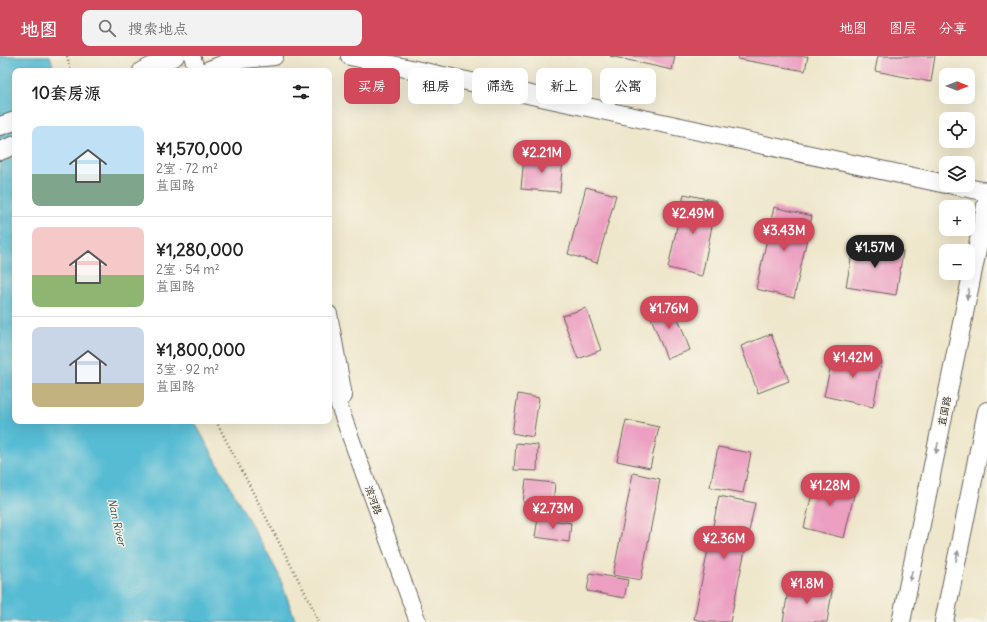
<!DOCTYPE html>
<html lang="zh">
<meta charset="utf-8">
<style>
:root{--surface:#fff;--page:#f2f2f2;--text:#222;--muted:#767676;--line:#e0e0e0;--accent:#d1495b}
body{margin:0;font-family:Delius,"LXGW WenKai TC",sans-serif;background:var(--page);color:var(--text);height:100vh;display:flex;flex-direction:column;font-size:15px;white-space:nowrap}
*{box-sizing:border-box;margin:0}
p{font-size:13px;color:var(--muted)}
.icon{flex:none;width:22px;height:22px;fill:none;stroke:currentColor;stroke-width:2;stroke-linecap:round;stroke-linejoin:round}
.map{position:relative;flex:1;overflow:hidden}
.sheet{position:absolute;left:12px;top:12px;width:320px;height:356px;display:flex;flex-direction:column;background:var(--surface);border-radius:8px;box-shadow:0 4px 16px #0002}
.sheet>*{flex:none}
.top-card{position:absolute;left:344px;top:12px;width:380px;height:36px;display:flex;gap:8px}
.needle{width:26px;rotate:90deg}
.buttons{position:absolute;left:939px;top:12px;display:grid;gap:8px}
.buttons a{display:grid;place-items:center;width:36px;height:36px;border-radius:8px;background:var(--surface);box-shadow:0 4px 16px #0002;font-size:20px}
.price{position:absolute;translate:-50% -34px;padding:0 9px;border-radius:14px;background:var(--accent);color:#fff;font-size:13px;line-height:26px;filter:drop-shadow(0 1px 2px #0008)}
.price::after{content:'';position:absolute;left:50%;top:24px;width:12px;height:9px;margin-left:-6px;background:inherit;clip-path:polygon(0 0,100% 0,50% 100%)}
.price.on{background:#222;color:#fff}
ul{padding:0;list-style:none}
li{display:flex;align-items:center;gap:12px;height:100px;padding:0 20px}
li+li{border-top:1px solid var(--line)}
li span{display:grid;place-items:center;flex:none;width:112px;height:80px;border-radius:8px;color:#555}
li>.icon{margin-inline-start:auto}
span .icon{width:48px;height:48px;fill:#fffc;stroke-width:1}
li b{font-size:17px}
h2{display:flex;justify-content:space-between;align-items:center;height:48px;padding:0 20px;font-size:17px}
.pill{padding:0 14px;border-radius:8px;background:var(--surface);box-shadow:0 4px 16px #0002;font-size:14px;line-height:36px}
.pill.on{background:var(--accent);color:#fff}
header{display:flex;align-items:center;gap:24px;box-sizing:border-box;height:56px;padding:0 20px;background:var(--accent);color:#fff}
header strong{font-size:19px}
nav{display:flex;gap:22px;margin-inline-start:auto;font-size:14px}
.search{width:280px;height:36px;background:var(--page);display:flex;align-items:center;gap:10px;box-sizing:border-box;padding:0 14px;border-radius:8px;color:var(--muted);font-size:15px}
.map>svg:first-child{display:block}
.water{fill:#56bcd4;stroke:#396c78}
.building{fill:#ec9fc1}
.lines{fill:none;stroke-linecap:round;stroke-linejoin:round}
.tertiary-casing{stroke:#66635a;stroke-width:18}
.secondary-casing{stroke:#66635a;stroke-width:20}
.path{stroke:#66635a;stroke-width:2.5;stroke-dasharray:1 3;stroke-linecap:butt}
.tertiary{stroke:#fff;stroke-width:16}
.secondary{stroke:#fff;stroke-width:18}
.oneway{fill:#999}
.labels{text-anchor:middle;stroke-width:3;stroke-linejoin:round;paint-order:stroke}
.street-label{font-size:10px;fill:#1c1c1c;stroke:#f7f3e8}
.water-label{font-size:11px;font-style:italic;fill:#335c66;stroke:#f7f3e8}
</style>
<header>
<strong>地图</strong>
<div class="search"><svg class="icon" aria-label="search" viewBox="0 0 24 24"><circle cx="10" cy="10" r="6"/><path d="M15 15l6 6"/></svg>搜索地点</div>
<nav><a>地图</a><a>图层</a><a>分享</a></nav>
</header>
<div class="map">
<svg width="987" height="566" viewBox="0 0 987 566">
<rect width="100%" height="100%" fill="#f7f3e8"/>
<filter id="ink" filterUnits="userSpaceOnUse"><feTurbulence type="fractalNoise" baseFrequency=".025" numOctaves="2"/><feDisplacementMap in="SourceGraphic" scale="8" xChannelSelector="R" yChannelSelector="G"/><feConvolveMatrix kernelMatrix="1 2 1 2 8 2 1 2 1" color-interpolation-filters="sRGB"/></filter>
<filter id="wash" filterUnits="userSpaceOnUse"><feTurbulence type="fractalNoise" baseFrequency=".012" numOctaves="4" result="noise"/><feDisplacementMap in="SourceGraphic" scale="16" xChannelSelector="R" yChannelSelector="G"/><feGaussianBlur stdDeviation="0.9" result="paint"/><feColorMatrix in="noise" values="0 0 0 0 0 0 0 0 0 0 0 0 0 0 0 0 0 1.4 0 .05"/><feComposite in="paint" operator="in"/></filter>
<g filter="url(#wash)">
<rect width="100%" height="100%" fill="#efe7cc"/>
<path class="water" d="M 0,0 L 50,0 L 55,15 L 15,15 L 15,365 L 194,365 L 278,517 L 296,566 L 0,566 Z"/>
<g id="blocks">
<path class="building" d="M 610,0 L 675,0 L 672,14 Z
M 739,0 L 808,0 L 805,15 L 738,3 Z
M 878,0 L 935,0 L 931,26 L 875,15 Z
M 524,100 L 563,103 L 560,136 L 521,133 Z
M 586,131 L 616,139 L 597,207 L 568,198 Z
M 684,138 L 717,145 L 702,220 L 668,212 Z
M 774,151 L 812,160 L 794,242 L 756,233 Z
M 854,186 L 903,195 L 896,239 L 846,231 Z
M 672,246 L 690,294 L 667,303 L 648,254 Z
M 586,252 L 601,294 L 578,303 L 562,260 Z
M 771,278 L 789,325 L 758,337 L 741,290 Z
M 834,295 L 882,305 L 873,351 L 824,340 Z
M 518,338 L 539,342 L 533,381 L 512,377 Z
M 626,364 L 659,371 L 650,412 L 617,405 Z
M 516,387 L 538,389 L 537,415 L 514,414 Z
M 718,391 L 751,397 L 743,437 L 710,431 Z
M 633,417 L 660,423 L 641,524 L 613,519 Z
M 816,420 L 856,430 L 844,482 L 804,472 Z
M 526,424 L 555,427 L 553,449 L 523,446 Z
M 719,440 L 755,447 L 730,566 L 707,566 L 694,563 Z
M 538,462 L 571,467 L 569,486 L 535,481 Z
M 590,517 L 628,524 L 624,542 L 587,535 Z
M 789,528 L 832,535 L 827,566 L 783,566 Z"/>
</g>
</g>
<g filter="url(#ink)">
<use href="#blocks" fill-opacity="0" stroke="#66635a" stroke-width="1"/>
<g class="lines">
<g class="tertiary-casing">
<path id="tertiary" d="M 192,0 L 197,15
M 329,258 L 344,340
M 329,322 L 418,566"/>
</g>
<g class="secondary-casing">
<path id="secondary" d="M 350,0 L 946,128
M 142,15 L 175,0
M 207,15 L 234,4 L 274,0
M 0,70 L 15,65
M 0,95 L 15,89
M 953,129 L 987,136
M 901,566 L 987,145
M 944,566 L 987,355"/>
</g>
<path class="path" d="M 67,0 L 71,15
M 216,365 L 311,548 L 318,566"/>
<use href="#tertiary" class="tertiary"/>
<use href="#secondary" class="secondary"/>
</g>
<defs><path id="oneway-solid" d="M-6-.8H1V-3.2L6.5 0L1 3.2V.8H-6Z"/></defs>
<g class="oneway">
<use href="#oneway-solid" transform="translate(968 238) rotate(101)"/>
<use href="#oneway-solid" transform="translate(937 392) rotate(101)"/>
<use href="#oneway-solid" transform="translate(957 500) rotate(-78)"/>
<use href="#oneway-solid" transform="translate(911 520) rotate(102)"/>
</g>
</g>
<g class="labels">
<g class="street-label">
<text transform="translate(944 355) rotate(-79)" y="4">苴国路</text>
<text transform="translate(374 444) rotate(70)" y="4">滨河路</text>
</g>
<g class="water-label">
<text transform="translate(117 466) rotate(77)" y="4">Nan River</text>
</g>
</g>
</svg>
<div class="buttons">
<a><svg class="needle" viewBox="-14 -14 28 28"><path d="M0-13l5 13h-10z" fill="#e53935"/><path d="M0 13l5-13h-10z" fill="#767676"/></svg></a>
<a><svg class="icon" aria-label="locate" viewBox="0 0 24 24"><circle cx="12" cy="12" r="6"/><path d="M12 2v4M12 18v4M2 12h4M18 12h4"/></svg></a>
<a><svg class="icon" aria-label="layers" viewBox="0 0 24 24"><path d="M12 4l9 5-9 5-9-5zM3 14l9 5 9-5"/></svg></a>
<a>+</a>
<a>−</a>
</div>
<b class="price" style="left:542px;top:118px">¥2.21M</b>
<b class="price" style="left:693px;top:179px">¥2.49M</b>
<b class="price" style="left:784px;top:196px">¥3.43M</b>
<b class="price on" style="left:875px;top:213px">¥1.57M</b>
<b class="price" style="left:669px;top:274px">¥1.76M</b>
<b class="price" style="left:853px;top:323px">¥1.42M</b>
<b class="price" style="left:830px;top:451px">¥1.28M</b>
<b class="price" style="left:553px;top:474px">¥2.73M</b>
<b class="price" style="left:724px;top:504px">¥2.36M</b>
<b class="price" style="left:807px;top:549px">¥1.8M</b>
<div class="top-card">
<a class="pill on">买房</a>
<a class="pill">租房</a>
<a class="pill">筛选</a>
<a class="pill">新上</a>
<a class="pill">公寓</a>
</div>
<section class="sheet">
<h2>10套房源<svg class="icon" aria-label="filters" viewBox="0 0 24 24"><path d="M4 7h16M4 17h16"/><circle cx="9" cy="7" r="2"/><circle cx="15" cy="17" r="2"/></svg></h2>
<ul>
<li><span style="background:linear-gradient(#bfe0f5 60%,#7fa58c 0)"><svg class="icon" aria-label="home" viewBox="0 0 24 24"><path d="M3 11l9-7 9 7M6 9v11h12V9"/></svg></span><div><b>¥1,570,000</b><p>2室 · 72 m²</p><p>苴国路</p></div></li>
<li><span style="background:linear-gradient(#f6c9c9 60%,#8fb573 0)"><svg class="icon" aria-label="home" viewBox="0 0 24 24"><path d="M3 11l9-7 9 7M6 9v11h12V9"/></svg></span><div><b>¥1,280,000</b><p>2室 · 54 m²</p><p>苴国路</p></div></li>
<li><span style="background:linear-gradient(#c9d6e8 70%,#c2b280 0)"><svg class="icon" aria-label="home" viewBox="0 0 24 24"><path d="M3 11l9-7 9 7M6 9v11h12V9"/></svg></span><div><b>¥1,800,000</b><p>3室 · 92 m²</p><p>苴国路</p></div></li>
</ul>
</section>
</div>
